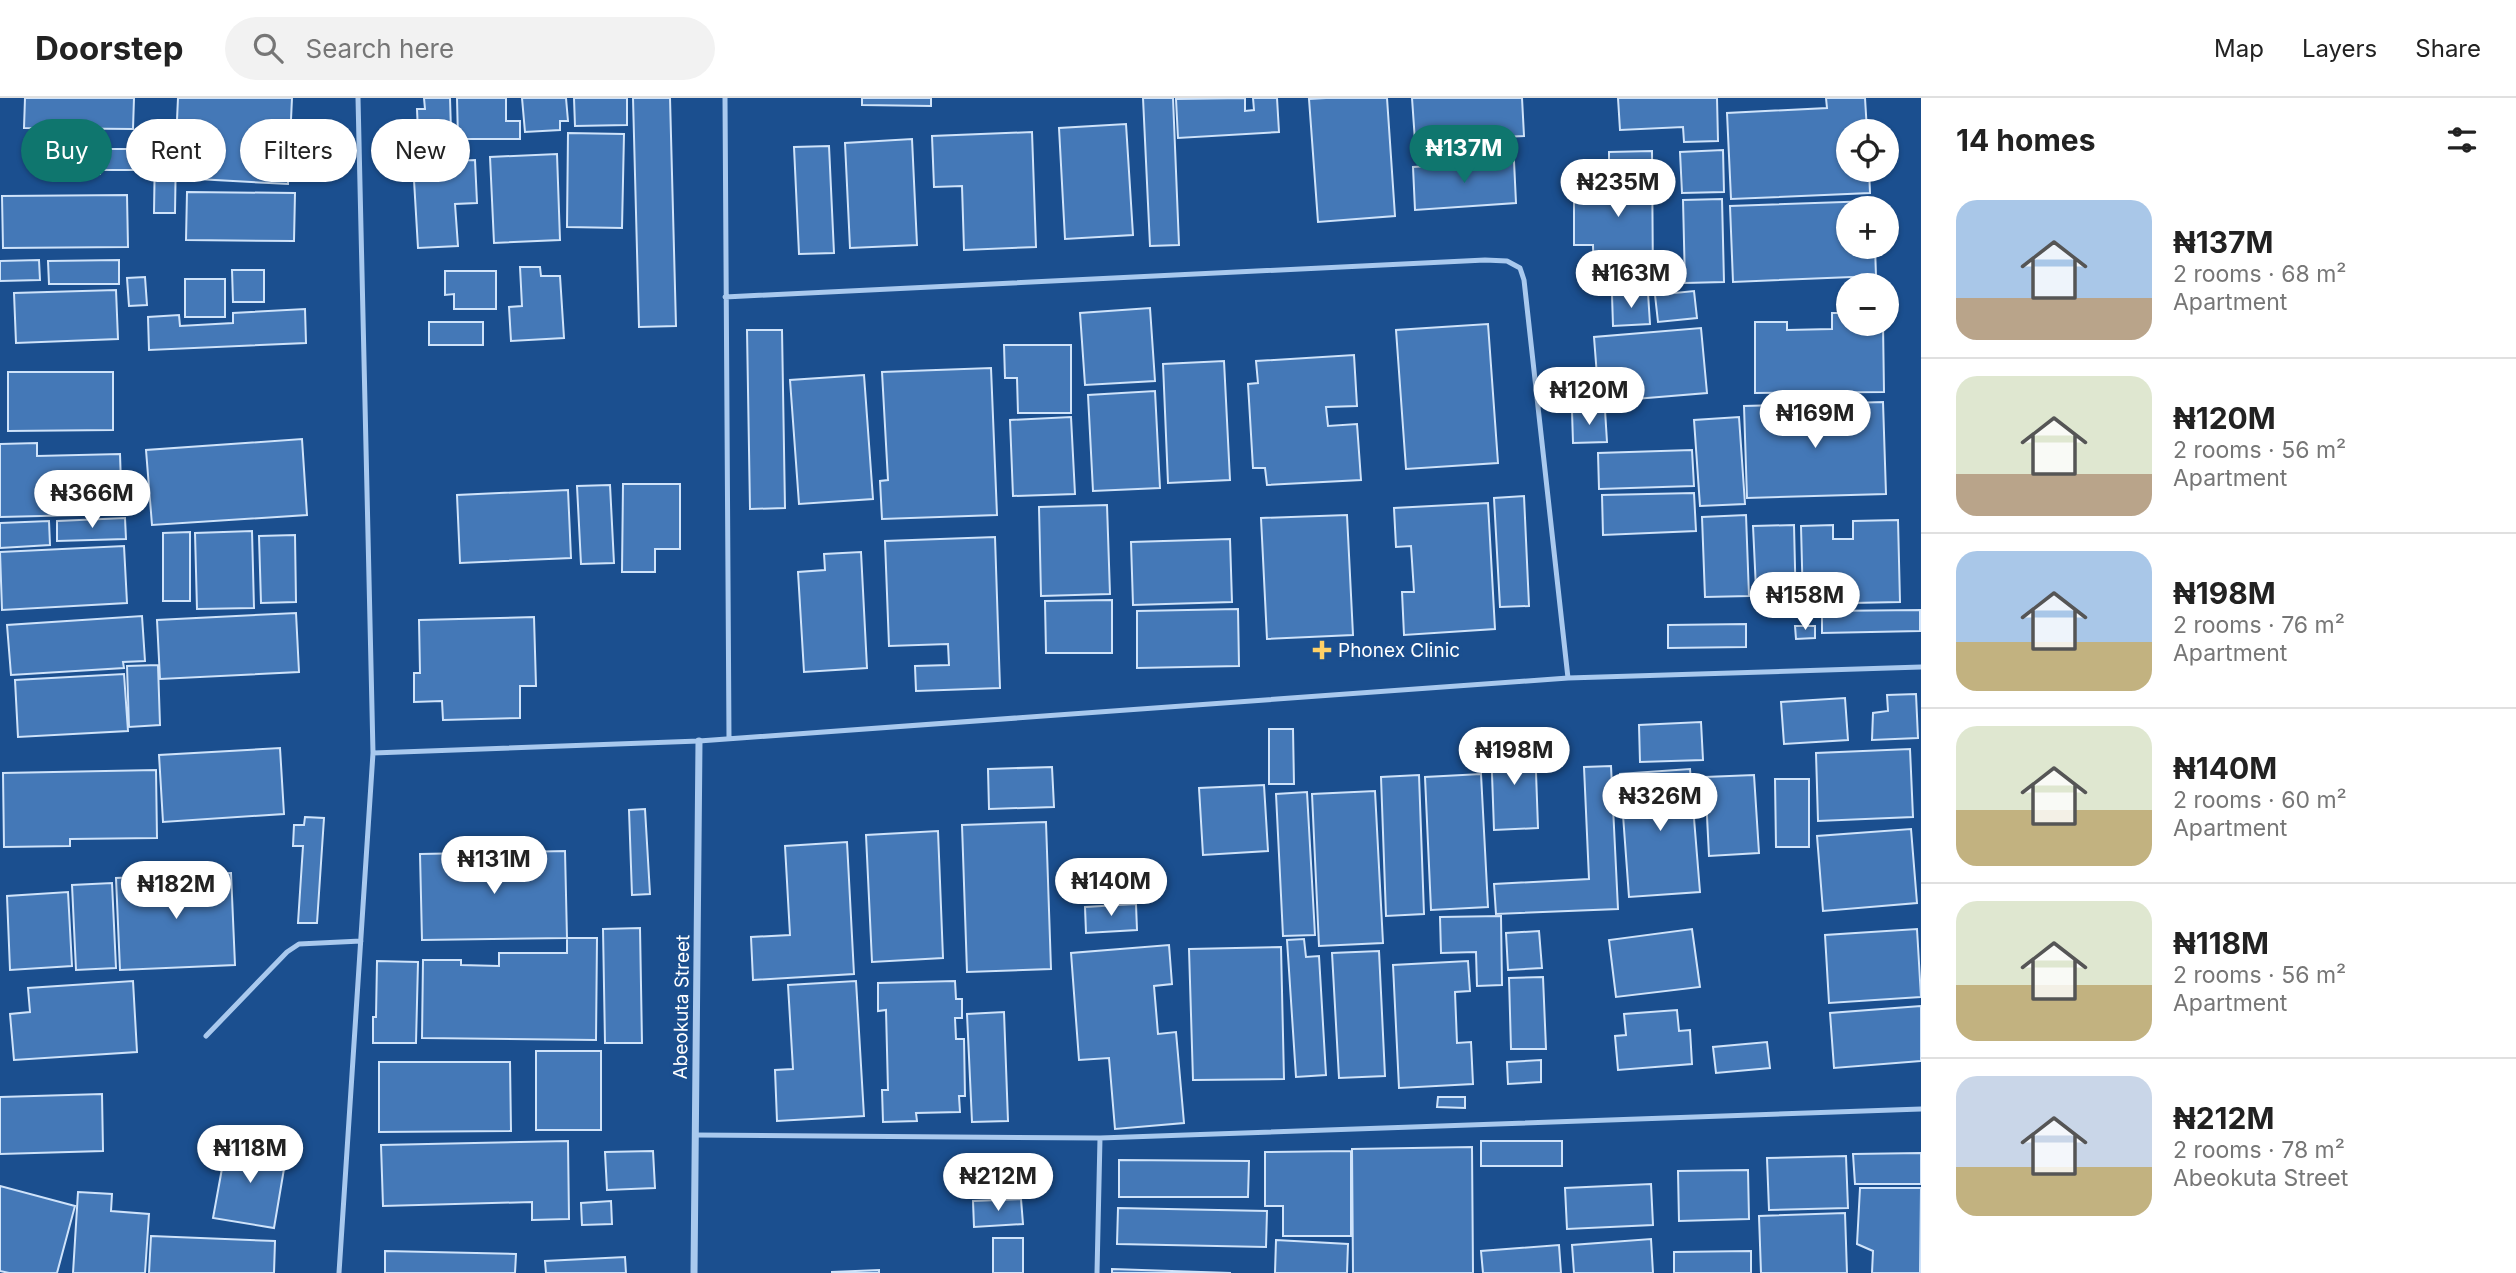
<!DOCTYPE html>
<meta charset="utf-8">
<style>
:root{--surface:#fff;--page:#f2f2f2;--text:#222;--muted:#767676;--line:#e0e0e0;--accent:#0f766e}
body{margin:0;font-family:Inter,sans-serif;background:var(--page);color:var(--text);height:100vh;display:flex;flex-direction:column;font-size:26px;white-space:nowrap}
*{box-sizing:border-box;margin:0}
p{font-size:23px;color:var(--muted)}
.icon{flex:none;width:38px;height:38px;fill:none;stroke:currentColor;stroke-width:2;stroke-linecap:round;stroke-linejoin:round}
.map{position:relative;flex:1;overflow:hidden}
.drawer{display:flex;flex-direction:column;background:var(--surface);width:595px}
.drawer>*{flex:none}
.banner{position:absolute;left:21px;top:21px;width:665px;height:63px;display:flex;gap:14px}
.tools{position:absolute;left:1836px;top:21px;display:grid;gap:14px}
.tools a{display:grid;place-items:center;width:63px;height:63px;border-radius:50%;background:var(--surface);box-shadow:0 2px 5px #0004;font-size:35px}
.price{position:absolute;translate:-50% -60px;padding:0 16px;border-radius:24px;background:#fff;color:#222;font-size:23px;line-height:46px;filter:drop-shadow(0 2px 4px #0008)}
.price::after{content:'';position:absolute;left:50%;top:42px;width:21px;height:16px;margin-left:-10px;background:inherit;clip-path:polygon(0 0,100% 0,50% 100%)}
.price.active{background:var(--accent);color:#fff}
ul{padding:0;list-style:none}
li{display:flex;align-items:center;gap:21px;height:175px;padding:0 35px}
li+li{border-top:2px solid var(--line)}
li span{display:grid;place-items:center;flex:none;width:196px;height:140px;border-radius:21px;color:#555}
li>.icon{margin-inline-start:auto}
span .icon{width:84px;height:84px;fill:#fffc;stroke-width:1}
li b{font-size:30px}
h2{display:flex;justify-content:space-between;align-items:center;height:84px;padding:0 35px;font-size:30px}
.pill{padding:0 24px;border-radius:32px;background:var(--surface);box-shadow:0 2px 5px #0004;font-size:24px;line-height:63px}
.pill.active{background:var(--accent);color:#fff}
header{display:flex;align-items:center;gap:42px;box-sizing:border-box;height:98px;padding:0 35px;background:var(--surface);border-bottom:2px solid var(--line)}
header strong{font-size:33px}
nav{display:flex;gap:38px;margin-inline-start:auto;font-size:24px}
.search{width:490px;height:63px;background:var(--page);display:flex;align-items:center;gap:18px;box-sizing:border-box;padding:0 24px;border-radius:38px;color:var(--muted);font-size:26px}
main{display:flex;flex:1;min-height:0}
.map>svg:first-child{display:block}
.building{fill:#4478b7;stroke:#cfe3fa;stroke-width:2}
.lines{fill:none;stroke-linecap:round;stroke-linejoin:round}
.service{stroke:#a9c9ee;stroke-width:5}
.minor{stroke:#a9c9ee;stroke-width:7}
.poi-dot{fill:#ffd166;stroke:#1b4f8f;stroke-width:2.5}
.labels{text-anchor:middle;stroke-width:7;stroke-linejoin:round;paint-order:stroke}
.poi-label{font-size:19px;fill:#fff;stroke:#1b4f8f;text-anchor:start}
.street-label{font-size:19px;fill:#fff;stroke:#1b4f8f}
</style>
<header>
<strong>Doorstep</strong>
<div class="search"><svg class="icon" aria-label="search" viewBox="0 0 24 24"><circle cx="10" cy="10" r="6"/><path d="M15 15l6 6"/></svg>Search here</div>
<nav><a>Map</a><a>Layers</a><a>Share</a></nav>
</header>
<main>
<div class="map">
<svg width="1921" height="1175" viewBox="0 0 1921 1175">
<rect width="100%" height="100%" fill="#1b4f8f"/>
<path class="building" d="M 25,0 L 134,0 L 133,31 L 24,30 Z
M 178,0 L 292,0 L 288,86 L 179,80 L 181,44 L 176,44 Z
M 424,0 L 450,0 L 451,33 L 418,34 L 417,11 L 425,11 Z
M 457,0 L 506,0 L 506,23 L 520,23 L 520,41 L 458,41 Z
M 522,0 L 566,0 L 568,23 L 560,23 L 560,32 L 525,34 Z
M 574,0 L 627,0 L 627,27 L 575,28 Z
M 633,0 L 670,0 L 676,228 L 639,229 Z
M 862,0 L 931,0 L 931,8 L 862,7 Z
M 1143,0 L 1173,0 L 1179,147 L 1150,148 Z
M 1245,0 L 1245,13 L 1254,12 L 1253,0 L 1277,0 L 1279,34 L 1178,40 L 1176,1 Z
M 1326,0 L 1387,0 L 1395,118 L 1318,124 L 1309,1 Z
M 1412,0 L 1522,0 L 1524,38 L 1415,43 Z
M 1618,0 L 1717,0 L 1718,43 L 1684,44 L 1683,29 L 1620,32 Z
M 1826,0 L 1865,0 L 1867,33 L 1848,33 L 1848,72 L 1869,72 L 1870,95 L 1731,101 L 1727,15 L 1827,10 Z
M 1126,26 L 1133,137 L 1065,141 L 1059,30 Z
M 1032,34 L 1036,149 L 964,152 L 962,88 L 934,89 L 932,38 Z
M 568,35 L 624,36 L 622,130 L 567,129 Z
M 100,38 L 100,76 L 53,77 L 53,39 Z
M 912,41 L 917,147 L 850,150 L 845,45 Z
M 829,48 L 834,155 L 799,156 L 794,49 Z
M 155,50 L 176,50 L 175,115 L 154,115 Z
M 105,51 L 141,51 L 141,72 L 105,72 Z
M 1723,52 L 1724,94 L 1682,95 L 1680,54 Z
M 1652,53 L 1653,186 L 1594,187 L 1593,147 L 1574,147 L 1574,77 L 1609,76 L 1609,54 Z
M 557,56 L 560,142 L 494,145 L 490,59 Z
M 475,62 L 477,105 L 455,106 L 458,148 L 418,150 L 413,65 Z
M 1514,63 L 1516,105 L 1415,112 L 1413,69 Z
M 187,94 L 295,95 L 294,143 L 186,142 Z
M 127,97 L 128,149 L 3,150 L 2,98 Z
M 1722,101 L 1724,184 L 1685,185 L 1683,102 Z
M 1873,103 L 1874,110 L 1848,110 L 1848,149 L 1875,149 L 1876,178 L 1733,184 L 1730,108 Z
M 39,162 L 40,182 L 0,183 L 0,163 Z
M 119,162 L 119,186 L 49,186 L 48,163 Z
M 520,169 L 540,169 L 541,178 L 560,178 L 564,240 L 511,243 L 509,209 L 522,208 Z
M 232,172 L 264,172 L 264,204 L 233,204 Z
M 445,173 L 496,173 L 496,211 L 454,211 L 454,196 L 445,197 Z
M 145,179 L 147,207 L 129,208 L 127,180 Z
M 185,181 L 225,181 L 225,219 L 185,219 Z
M 116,192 L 118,241 L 16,245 L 14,195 Z
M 1694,193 L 1697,220 L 1658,224 L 1655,197 Z
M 1648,195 L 1650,226 L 1613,228 L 1612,197 Z
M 1150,210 L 1155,283 L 1085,287 L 1080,215 Z
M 305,211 L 306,245 L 149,252 L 148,219 L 179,217 L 180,228 L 233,225 L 233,215 Z
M 1832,215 L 1848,215 L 1848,226 L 1883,226 L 1884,294 L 1755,295 L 1755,224 L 1787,224 L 1787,232 L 1832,231 Z
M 429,224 L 483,224 L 483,247 L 429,247 Z
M 1488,226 L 1498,365 L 1406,371 L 1396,232 Z
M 1701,230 L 1707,295 L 1599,304 L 1594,239 Z
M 747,232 L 782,232 L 785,410 L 750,411 Z
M 1004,247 L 1071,247 L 1071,315 L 1018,315 L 1017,280 L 1005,280 Z
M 1354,257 L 1357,308 L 1326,309 L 1328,328 L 1357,326 L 1361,382 L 1267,387 L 1265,370 L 1253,370 L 1248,286 L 1258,285 L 1256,263 Z
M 1224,263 L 1230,382 L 1168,385 L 1163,266 Z
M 991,270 L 997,417 L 882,421 L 880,383 L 888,382 L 882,274 Z
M 8,274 L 113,274 L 113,332 L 8,333 Z
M 864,277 L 873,401 L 799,406 L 790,282 Z
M 1155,293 L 1160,390 L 1093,393 L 1088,297 Z
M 1883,304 L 1886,396 L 1747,400 L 1744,308 Z
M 1605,312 L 1607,344 L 1573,345 L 1572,313 Z
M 1071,319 L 1075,396 L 1013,398 L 1010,322 Z
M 1739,319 L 1745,406 L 1700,408 L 1694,322 Z
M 302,341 L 307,417 L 152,427 L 146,352 Z
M 37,345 L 37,358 L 120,356 L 122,416 L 0,419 L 0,346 Z
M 1692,352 L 1694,388 L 1599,391 L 1598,355 Z
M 623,386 L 680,386 L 680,451 L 655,451 L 655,474 L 622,474 Z
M 610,387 L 614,465 L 581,466 L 577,388 Z
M 568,392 L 571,460 L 460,465 L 457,397 Z
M 1694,395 L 1696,433 L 1603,437 L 1602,397 Z
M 1524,398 L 1529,508 L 1500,509 L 1494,400 Z
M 1488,405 L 1495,531 L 1404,537 L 1402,494 L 1414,494 L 1411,448 L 1396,449 L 1394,410 Z
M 1107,407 L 1110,496 L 1041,498 L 1039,409 Z
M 1347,417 L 1353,537 L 1267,541 L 1261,420 Z
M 1746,417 L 1749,498 L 1705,499 L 1702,419 Z
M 125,420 L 126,441 L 57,443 L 57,423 Z
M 1898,422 L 1900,504 L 1803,506 L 1801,428 L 1833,427 L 1833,441 L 1853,441 L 1853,423 Z
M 49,423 L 50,447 L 0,450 L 0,425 Z
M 1794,427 L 1796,511 L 1757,512 L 1753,428 Z
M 252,433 L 254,510 L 197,511 L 195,435 Z
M 190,434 L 190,503 L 163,503 L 163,435 Z
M 295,437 L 296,504 L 261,505 L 259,438 Z
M 995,439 L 1000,590 L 916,593 L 915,568 L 949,567 L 948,546 L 889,548 L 885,443 Z
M 1230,441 L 1232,504 L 1133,507 L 1131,444 Z
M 124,448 L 127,505 L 2,512 L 0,454 Z
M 861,454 L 867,570 L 804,574 L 798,474 L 825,472 L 824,456 Z
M 1112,502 L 1112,555 L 1046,555 L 1045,503 Z
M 1238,511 L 1239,568 L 1137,570 L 1137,513 Z
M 1920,512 L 1920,533 L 1822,535 L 1822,513 Z
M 296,515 L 299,574 L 160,581 L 157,522 Z
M 142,518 L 145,563 L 123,564 L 124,570 L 11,577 L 7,527 Z
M 534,519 L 536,588 L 520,588 L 520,620 L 443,622 L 442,603 L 414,604 L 414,575 L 420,575 L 419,522 Z
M 1746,526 L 1746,549 L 1668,550 L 1668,527 Z
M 1795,528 L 1815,528 L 1815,540 L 1796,541 Z
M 158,567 L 160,627 L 129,629 L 127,568 Z
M 124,576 L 128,633 L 18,639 L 15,582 Z
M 1916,596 L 1918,640 L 1872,642 L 1873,615 L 1888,613 L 1887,597 Z
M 1845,600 L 1848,642 L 1784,646 L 1781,604 Z
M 1701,624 L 1703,662 L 1640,664 L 1639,627 Z
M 1269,631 L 1293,631 L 1294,686 L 1269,686 Z
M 1535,646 L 1538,730 L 1494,732 L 1491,648 Z
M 280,650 L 284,716 L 163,724 L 159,657 Z
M 1910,651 L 1913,719 L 1818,723 L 1816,655 Z
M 1611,668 L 1618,811 L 1496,816 L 1494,786 L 1589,781 L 1584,669 Z
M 1052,669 L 1054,709 L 989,711 L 988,671 Z
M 1690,671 L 1700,794 L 1629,799 L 1620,676 Z
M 156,672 L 157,740 L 70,741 L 70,748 L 4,749 L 3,675 Z
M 1481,676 L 1488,809 L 1431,812 L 1425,679 Z
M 1419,677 L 1424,816 L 1386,818 L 1381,679 Z
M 1754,677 L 1759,755 L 1709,758 L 1705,679 Z
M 1775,681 L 1809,681 L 1809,749 L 1776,749 Z
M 1264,687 L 1268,753 L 1203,757 L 1199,690 Z
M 1375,693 L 1383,845 L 1319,848 L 1312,696 Z
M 1307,694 L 1315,837 L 1283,838 L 1276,696 Z
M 645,711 L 650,796 L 632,797 L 629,712 Z
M 305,719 L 324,720 L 317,825 L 298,825 L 303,748 L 293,748 L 294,727 L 304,727 Z
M 1046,724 L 1051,871 L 967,874 L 962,727 Z
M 1911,731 L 1917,805 L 1823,813 L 1817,738 Z
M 938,733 L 943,860 L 872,864 L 866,737 Z
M 847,744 L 854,876 L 753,882 L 751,839 L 790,837 L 785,748 Z
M 565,753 L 567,840 L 422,842 L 420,756 Z
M 231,775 L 235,867 L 120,872 L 116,780 Z
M 112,785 L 116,870 L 76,872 L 72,787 Z
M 68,794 L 72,868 L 10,872 L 7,798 Z
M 1136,806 L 1137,832 L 1086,835 L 1085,809 Z
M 1501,818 L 1502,887 L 1477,888 L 1476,854 L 1441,855 L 1440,819 Z
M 640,830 L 642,945 L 605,945 L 603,831 Z
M 1692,831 L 1700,889 L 1616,899 L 1609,842 Z
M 1917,831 L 1921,899 L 1829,905 L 1825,837 Z
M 1539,833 L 1542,870 L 1508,872 L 1506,835 Z
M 567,840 L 597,840 L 596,942 L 422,940 L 423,862 L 461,862 L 461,867 L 499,868 L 499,855 L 567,855 Z
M 1304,841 L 1306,859 L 1319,858 L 1326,977 L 1296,979 L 1287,842 Z
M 1169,847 L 1172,886 L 1154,888 L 1158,936 L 1176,934 L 1184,1025 L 1115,1031 L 1109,960 L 1079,962 L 1071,855 Z
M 1281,849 L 1284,981 L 1193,982 L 1189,851 Z
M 1379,853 L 1385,978 L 1339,980 L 1332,855 Z
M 377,863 L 418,864 L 416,945 L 373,945 L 373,919 L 376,919 Z
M 1468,863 L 1470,893 L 1455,894 L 1457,945 L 1471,944 L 1473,986 L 1399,990 L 1393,867 Z
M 1543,879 L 1546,951 L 1511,951 L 1509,880 Z
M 133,883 L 137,954 L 14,962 L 10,916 L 30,914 L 28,890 Z
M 856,883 L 864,1018 L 777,1023 L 775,972 L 793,971 L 788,887 Z
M 955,883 L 956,901 L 962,901 L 962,920 L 955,920 L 956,941 L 964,941 L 965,998 L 959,998 L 960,1014 L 916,1015 L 917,1023 L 883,1024 L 882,992 L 888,992 L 886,912 L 878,913 L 878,885 Z
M 1921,908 L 1921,963 L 1834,970 L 1830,915 Z
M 1677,912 L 1679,933 L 1690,932 L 1692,966 L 1618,972 L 1615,938 L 1626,937 L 1624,916 Z
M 1004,914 L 1008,1023 L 972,1024 L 967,916 Z
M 1767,944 L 1770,970 L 1716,975 L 1713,949 Z
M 536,953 L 601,953 L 601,1032 L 536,1032 Z
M 1541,962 L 1541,984 L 1508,986 L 1507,964 Z
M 379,964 L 510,964 L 511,1033 L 379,1034 Z
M 102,996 L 103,1053 L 0,1056 L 0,999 Z
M 1438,999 L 1465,999 L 1465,1010 L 1437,1009 Z
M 227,1043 L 287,1053 L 274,1130 L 213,1120 Z
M 568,1043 L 569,1121 L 532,1122 L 532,1104 L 383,1108 L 381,1047 Z
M 1481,1043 L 1562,1043 L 1562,1068 L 1481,1068 Z
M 1472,1049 L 1473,1175 L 1353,1175 L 1352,1051 Z
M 653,1053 L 655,1090 L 607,1092 L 605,1054 Z
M 1351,1053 L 1351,1138 L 1283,1138 L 1283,1108 L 1265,1108 L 1265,1054 Z
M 1921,1055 L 1921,1086 L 1855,1086 L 1853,1056 Z
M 1846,1058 L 1848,1110 L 1769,1112 L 1767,1060 Z
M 1119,1062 L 1249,1063 L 1248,1099 L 1119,1099 Z
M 1748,1072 L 1749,1121 L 1679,1123 L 1678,1073 Z
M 1651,1086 L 1653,1127 L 1567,1131 L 1565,1090 Z
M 0,1088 L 75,1108 L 57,1175 L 9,1175 L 0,1173 Z
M 1860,1090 L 1921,1090 L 1920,1175 L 1872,1175 L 1873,1153 L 1857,1146 Z
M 78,1094 L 112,1096 L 111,1113 L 149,1116 L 145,1175 L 73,1175 Z
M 1021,1101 L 1023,1126 L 974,1129 L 973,1103 Z
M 611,1103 L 612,1126 L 582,1127 L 581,1105 Z
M 1118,1110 L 1267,1113 L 1266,1149 L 1117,1146 Z
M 1845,1115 L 1847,1175 L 1761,1175 L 1759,1118 Z
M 151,1138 L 275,1143 L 274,1175 L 149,1175 Z
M 993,1140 L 1023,1140 L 1023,1175 L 993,1175 Z
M 1651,1141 L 1653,1175 L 1574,1175 L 1572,1147 Z
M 1276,1142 L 1348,1146 L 1347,1175 L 1275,1175 Z
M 1559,1147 L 1561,1175 L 1483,1175 L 1481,1153 Z
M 385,1153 L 516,1156 L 515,1175 L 385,1175 Z
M 1751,1153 L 1751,1175 L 1674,1175 L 1674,1154 Z
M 625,1159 L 626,1175 L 546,1175 L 545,1163 Z
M 1112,1171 L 1231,1175 L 1112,1175 Z
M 879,1172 L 879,1175 L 832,1175 L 832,1174 Z"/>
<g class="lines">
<path class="service" d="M 725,0 L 729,640
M 725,199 L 1485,162 L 1507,163 L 1520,170 L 1524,182 L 1568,580
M 373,655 L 699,643 L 1568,580 L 1921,569
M 206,938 L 287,854 L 299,846 L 361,843
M 695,1037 L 1100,1040 L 1921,1011
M 339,1175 L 373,655 L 358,0
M 1097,1175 L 1100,1040"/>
<path class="minor" d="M 694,1175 L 699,643"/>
</g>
<path class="poi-dot" d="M1318.5 541.5h7v7h7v7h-7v7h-7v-7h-7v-7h7z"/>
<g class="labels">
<g class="poi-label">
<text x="1338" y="559">Phonex Clinic</text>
</g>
<g class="street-label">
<text transform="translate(681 909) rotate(-89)" y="7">Abeokuta Street</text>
</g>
</g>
</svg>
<div class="tools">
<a><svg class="icon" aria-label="locate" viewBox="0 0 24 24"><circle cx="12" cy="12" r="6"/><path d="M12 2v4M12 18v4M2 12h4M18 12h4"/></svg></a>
<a>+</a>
<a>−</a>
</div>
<b class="price active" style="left:1464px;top:87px">₦137M</b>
<b class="price" style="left:1618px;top:121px">₦235M</b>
<b class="price" style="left:1631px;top:212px">₦163M</b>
<b class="price" style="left:1589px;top:329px">₦120M</b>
<b class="price" style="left:1815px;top:352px">₦169M</b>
<b class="price" style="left:92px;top:432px">₦366M</b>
<b class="price" style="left:1805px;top:534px">₦158M</b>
<b class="price" style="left:1514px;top:689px">₦198M</b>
<b class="price" style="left:1660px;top:735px">₦326M</b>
<b class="price" style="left:494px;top:798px">₦131M</b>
<b class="price" style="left:1111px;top:820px">₦140M</b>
<b class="price" style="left:176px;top:823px">₦182M</b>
<b class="price" style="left:250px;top:1087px">₦118M</b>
<b class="price" style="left:998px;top:1115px">₦212M</b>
<div class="banner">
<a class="pill active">Buy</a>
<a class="pill">Rent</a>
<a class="pill">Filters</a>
<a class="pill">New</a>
</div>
</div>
<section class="drawer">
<h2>14 homes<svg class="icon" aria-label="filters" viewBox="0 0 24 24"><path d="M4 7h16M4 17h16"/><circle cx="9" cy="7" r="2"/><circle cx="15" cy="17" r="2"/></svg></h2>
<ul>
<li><span style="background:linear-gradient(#a9c7e8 70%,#b9a48a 0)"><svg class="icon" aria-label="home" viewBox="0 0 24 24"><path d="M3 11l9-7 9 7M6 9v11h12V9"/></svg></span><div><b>₦137M</b><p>2 rooms · 68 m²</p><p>Apartment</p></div></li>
<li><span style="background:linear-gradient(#dfe7d0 70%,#b9a48a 0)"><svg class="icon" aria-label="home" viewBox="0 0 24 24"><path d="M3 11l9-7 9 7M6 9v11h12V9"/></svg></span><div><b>₦120M</b><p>2 rooms · 56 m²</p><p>Apartment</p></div></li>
<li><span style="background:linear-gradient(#a9c7e8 65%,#c2b280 0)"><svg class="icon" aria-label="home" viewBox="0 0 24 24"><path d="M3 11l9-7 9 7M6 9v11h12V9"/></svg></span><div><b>₦198M</b><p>2 rooms · 76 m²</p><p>Apartment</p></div></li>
<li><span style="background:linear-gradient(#dfe7d0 60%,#c2b280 0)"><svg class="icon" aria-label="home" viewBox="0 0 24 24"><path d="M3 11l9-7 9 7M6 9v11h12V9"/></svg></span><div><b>₦140M</b><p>2 rooms · 60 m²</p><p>Apartment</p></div></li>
<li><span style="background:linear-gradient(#dfe7d0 60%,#c2b280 0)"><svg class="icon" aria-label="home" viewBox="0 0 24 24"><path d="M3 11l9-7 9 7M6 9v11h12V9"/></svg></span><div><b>₦118M</b><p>2 rooms · 56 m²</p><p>Apartment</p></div></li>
<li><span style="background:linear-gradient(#c9d6e8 65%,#c2b280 0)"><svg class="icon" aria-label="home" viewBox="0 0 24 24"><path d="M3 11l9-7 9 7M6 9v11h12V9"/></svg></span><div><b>₦212M</b><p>2 rooms · 78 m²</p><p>Abeokuta Street</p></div></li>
</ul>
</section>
</main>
